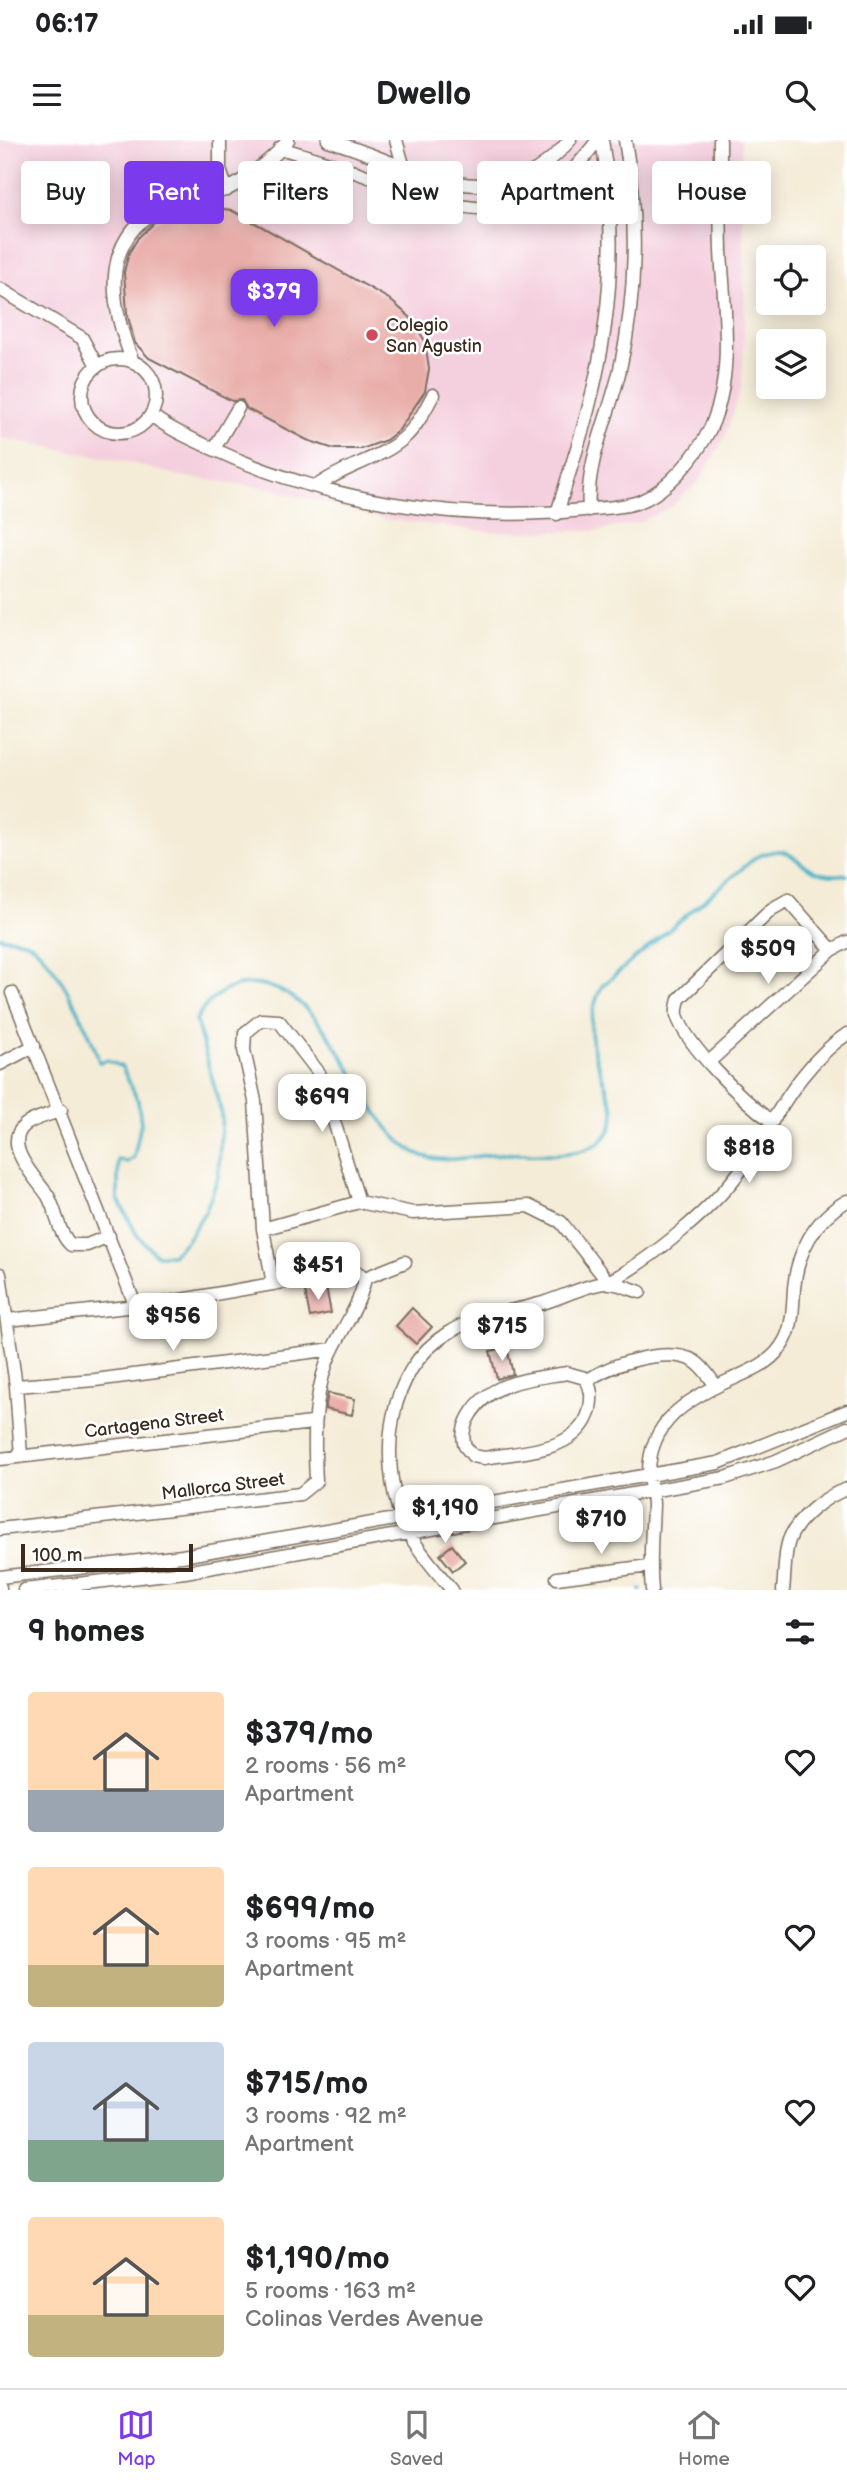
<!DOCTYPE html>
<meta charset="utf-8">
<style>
:root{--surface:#fff;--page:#f2f2f2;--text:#202124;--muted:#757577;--line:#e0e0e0;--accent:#7c3aed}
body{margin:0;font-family:"Balsamiq Sans",sans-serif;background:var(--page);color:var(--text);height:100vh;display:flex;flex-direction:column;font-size:26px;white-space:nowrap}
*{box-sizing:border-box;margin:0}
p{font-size:23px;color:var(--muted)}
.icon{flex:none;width:38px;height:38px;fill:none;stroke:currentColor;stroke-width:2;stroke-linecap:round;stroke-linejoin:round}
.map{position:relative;height:1450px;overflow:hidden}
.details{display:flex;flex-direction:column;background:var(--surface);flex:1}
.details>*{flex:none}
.top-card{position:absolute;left:21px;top:21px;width:805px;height:63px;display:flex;gap:14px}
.tools{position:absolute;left:756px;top:105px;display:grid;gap:14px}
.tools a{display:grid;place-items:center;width:70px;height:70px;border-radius:7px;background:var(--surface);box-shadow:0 4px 18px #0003;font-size:35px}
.scale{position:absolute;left:21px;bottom:18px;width:172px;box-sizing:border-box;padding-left:7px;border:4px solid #3b2a1e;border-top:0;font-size:19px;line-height:24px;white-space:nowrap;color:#3b2a1e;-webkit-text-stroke:5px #fff;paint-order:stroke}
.price{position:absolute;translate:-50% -60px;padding:0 16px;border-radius:14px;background:#fff;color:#222;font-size:23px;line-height:46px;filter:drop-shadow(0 2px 4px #0008)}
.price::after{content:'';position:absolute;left:50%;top:42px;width:21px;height:16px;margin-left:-10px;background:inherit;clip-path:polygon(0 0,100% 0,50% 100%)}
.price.current{background:var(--accent);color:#fff}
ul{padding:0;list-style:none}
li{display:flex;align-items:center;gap:21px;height:175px;padding:0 28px}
li span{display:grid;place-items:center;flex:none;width:196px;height:140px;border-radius:7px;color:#555}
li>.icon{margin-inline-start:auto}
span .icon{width:84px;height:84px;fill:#fffc;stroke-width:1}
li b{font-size:30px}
h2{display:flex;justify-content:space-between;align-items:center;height:84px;padding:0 28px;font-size:30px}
.chip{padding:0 24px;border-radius:7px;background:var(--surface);box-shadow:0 4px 18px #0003;font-size:24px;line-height:63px}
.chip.current{background:var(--accent);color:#fff}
.status{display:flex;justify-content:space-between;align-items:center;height:49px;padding:0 35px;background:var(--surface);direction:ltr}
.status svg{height:19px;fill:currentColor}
header{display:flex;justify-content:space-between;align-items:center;height:91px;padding:0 28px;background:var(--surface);font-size:32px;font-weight:700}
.dock{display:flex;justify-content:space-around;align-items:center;height:98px;border-top:2px solid var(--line);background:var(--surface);font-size:19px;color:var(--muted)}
.dock a{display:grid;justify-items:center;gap:4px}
.dock .current{color:var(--accent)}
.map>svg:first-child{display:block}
.built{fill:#f4cfdd}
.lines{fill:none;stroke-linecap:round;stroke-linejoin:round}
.stream{stroke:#48b2c6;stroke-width:3.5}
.building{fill:#e9ada9}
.minor-casing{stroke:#7c6e5f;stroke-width:15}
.minor{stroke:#fff;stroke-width:12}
.poi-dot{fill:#d1495b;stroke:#fff;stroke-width:2.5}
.labels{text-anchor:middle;stroke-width:5;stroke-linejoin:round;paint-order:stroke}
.poi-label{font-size:18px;fill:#3b2a1e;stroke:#fff;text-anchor:start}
.street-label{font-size:18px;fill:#3b2a1e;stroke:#fff}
</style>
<div class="status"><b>06:17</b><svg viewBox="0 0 49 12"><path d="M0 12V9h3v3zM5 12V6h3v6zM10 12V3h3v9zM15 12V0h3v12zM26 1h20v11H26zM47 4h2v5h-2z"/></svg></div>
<header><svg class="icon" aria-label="menu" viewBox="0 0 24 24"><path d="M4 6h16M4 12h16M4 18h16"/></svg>Dwello<svg class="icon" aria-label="search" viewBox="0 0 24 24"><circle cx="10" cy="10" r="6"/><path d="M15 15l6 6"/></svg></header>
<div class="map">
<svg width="847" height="1450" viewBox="0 0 847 1450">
<rect width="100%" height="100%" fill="#fff"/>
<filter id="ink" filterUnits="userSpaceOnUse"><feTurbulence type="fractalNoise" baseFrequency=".0143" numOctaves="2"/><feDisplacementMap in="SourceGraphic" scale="14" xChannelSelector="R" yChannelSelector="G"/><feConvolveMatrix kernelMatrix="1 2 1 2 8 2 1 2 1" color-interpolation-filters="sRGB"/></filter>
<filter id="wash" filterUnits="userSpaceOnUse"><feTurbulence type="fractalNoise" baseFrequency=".00686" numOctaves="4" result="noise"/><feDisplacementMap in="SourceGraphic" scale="28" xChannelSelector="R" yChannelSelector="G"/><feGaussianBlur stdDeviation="1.57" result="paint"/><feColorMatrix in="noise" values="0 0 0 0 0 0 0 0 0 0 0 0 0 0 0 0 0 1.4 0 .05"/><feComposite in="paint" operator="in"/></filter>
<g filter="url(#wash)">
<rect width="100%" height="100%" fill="#f4ecd7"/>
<path class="built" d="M 0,0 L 741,0 L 745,168 L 743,223 L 741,249 L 725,297 L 699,341 L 672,366 L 640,382 L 598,391 L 492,392 L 383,379 L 272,349 L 179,336 L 128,322 L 0,298 Z"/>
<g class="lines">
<path class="stream" d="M 0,797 C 8,799 19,799 27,802 C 54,816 92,893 99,922 L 107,920 L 122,927 L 138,961 L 141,983 L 134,1017 L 127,1022 L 118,1019 L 118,1059 L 137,1095 L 156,1115 L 172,1115 L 187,1100 L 206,1070 L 218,1037 L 222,975 L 196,880 C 205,863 222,848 241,845 C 327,833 354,969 408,1008 C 437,1029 468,1015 501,1014 C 538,1012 614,1027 614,970 C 599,923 578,894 602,846 L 756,717 C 791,702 788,718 814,731 C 825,736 836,735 847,735
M 640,1450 L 641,1450"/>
</g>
<g id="blocks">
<path class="building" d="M 201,66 L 231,70 L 257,84 L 389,159 L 410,177 L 425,201 L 429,229 L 425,251 L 399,290 L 386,300 L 362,309 L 334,309 L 307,300 L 247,269 L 242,260 L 232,261 L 149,218 L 135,203 L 127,173 L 124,132 L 129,113 L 138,98 L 153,83 L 174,71 Z
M 326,1147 L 331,1173 L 310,1177 L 305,1151 Z
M 412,1168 L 432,1187 L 416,1204 L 396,1186 Z
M 507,1208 L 513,1234 L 497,1239 L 490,1211 Z
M 328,1253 L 355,1259 L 352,1275 L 325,1269 Z
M 452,1405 L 465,1421 L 453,1431 L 440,1415 Z"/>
</g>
</g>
<g filter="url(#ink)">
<use href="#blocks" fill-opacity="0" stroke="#7c6e5f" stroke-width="2"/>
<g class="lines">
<g class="minor-casing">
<path id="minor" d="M 220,0 L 220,30 L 227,50
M 328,0 C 416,26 496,87 570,0
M 396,0 L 411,53
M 280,8 C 311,17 342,27 372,38 C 432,60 496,89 555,47 C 572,34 585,16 598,0
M 0,149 L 82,198 L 97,226
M82 256a37 37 0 1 1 74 0a37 37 0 1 1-74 0Z
M 133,222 C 108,160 98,93 173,62 C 189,55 208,56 225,50 C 241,44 279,14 288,0
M 151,275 C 169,289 190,298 211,308 C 324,361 459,383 583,370 C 601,368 624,368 641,361 C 668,350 697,315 710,289 C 735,235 724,169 721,111 C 720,74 720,37 720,0
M 214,309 L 238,268
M 317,346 C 344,326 381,319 405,297 C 417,286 425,270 433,255
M 589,370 C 585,322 610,275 620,229 C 637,155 638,75 625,0
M 557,374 C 567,338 580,302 589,266 C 612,178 617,89 602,0
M 12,853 L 136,1167
M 710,921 L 832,810 L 847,802
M 0,924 L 34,906
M 61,970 C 50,975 34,978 25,985 C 1,1005 37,1039 48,1056 C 57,1072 58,1093 71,1105 L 87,1105 L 109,1096
M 771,981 C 745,962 686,906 677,875 C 676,869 678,864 679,859 L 772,769 L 788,760 L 832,810
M 263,1089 L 359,1062
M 0,1134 L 16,1246 L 21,1316
M 273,1144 L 263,1089 L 255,961 L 244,910 L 245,893 L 261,880 L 279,881 L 319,933 L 359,1062 L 413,1073 L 529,1066 L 561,1082 L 608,1142 C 652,1119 717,1066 745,1024 C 777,977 799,926 847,894
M 8,1180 L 164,1163 L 341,1132 L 355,1131 L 365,1138
M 567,1233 L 585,1238 C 592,1248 592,1257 590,1269 C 579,1313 521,1311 484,1318 L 473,1316 L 465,1306 C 461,1295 464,1285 470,1275 C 491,1240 531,1239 567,1233 Z
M 587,1241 C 610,1224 667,1206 694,1221 C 704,1227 710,1238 716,1246
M 16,1246 L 95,1240 L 333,1209
M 0,1319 L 312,1283
M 0,1389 L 300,1354 L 316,1341 C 314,1300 313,1262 327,1222 C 338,1193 359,1170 365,1138 L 405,1122
M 0,1437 L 182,1416 L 718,1323 L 847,1271
M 557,1438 L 649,1426
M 0,1447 L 0,1450
M 24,1450 L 185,1432 L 725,1338 L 776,1321 L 847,1288
M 452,1450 C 437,1432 410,1401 402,1380 C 379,1317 386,1231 448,1193 C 476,1175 507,1173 539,1164 C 556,1160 594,1141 610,1143 C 620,1144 631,1149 640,1152
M 652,1450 C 649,1421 652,1394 653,1365 C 653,1354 649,1344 649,1333 C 649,1282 687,1259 730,1240 C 752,1230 773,1223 785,1200 C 793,1185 793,1165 794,1148 C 797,1113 814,1079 847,1061
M 783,1450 C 785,1435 784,1414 789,1400 C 798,1377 826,1356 847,1349"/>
</g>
<use href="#minor" class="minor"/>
</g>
</g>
<circle class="poi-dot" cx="372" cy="195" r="7"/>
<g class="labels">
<g class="poi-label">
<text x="386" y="191">Colegio<tspan x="386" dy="21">San Agustin</tspan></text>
</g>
<g class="street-label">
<text transform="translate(154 1283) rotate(-7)" y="6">Cartagena Street</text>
<text transform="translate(223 1346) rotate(-7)" y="6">Mallorca Street</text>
</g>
</g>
</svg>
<div class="tools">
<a><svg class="icon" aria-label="locate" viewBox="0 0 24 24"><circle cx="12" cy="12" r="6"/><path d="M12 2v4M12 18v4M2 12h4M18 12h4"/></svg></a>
<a><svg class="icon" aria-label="layers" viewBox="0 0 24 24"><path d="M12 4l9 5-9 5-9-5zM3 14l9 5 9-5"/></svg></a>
</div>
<div class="scale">100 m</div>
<b class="price current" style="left:274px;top:189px">$379</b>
<b class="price" style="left:768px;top:846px">$509</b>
<b class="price" style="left:322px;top:994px">$699</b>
<b class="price" style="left:749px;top:1045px">$818</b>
<b class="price" style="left:318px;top:1162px">$451</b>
<b class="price" style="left:173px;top:1213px">$956</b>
<b class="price" style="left:502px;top:1223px">$715</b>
<b class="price" style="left:445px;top:1405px">$1,190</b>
<b class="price" style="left:601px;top:1416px">$710</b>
<div class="top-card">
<a class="chip">Buy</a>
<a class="chip current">Rent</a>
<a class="chip">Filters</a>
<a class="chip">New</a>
<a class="chip">Apartment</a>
<a class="chip">House</a>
</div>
</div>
<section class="details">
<h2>9 homes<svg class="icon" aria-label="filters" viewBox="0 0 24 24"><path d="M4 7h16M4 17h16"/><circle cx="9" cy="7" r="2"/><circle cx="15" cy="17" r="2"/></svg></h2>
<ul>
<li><span style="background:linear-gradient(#ffd9b3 70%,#9aa5b1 0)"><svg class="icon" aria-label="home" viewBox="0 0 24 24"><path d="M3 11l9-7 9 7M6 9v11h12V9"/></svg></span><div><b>$379/mo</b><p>2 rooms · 56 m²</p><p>Apartment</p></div><svg class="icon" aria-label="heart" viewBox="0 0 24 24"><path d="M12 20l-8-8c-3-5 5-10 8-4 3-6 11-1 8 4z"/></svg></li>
<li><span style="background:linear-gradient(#ffd9b3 70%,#c2b280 0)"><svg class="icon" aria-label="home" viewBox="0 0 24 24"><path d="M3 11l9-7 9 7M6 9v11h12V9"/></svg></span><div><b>$699/mo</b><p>3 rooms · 95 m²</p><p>Apartment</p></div><svg class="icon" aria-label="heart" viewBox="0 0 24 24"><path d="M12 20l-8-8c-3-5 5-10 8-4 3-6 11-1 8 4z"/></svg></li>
<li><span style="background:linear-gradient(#c9d6e8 70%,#7fa58c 0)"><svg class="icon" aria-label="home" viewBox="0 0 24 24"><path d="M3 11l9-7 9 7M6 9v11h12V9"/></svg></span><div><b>$715/mo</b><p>3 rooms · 92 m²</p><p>Apartment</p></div><svg class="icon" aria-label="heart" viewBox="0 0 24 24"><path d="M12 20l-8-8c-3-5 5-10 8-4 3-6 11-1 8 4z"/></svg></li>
<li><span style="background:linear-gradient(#ffd9b3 70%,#c2b280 0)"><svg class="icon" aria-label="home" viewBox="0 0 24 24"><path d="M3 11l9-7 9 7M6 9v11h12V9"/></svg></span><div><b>$1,190/mo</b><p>5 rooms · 163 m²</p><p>Colinas Verdes Avenue</p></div><svg class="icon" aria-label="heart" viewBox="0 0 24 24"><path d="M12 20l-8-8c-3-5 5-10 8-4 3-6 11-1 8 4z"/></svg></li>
</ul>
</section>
<nav class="dock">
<a class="current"><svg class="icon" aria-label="map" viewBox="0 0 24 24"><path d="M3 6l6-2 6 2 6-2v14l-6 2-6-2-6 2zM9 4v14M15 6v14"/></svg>Map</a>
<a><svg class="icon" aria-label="saved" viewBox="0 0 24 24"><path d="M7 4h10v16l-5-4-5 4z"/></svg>Saved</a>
<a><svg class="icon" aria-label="home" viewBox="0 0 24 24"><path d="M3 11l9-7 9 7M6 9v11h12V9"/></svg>Home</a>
</nav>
